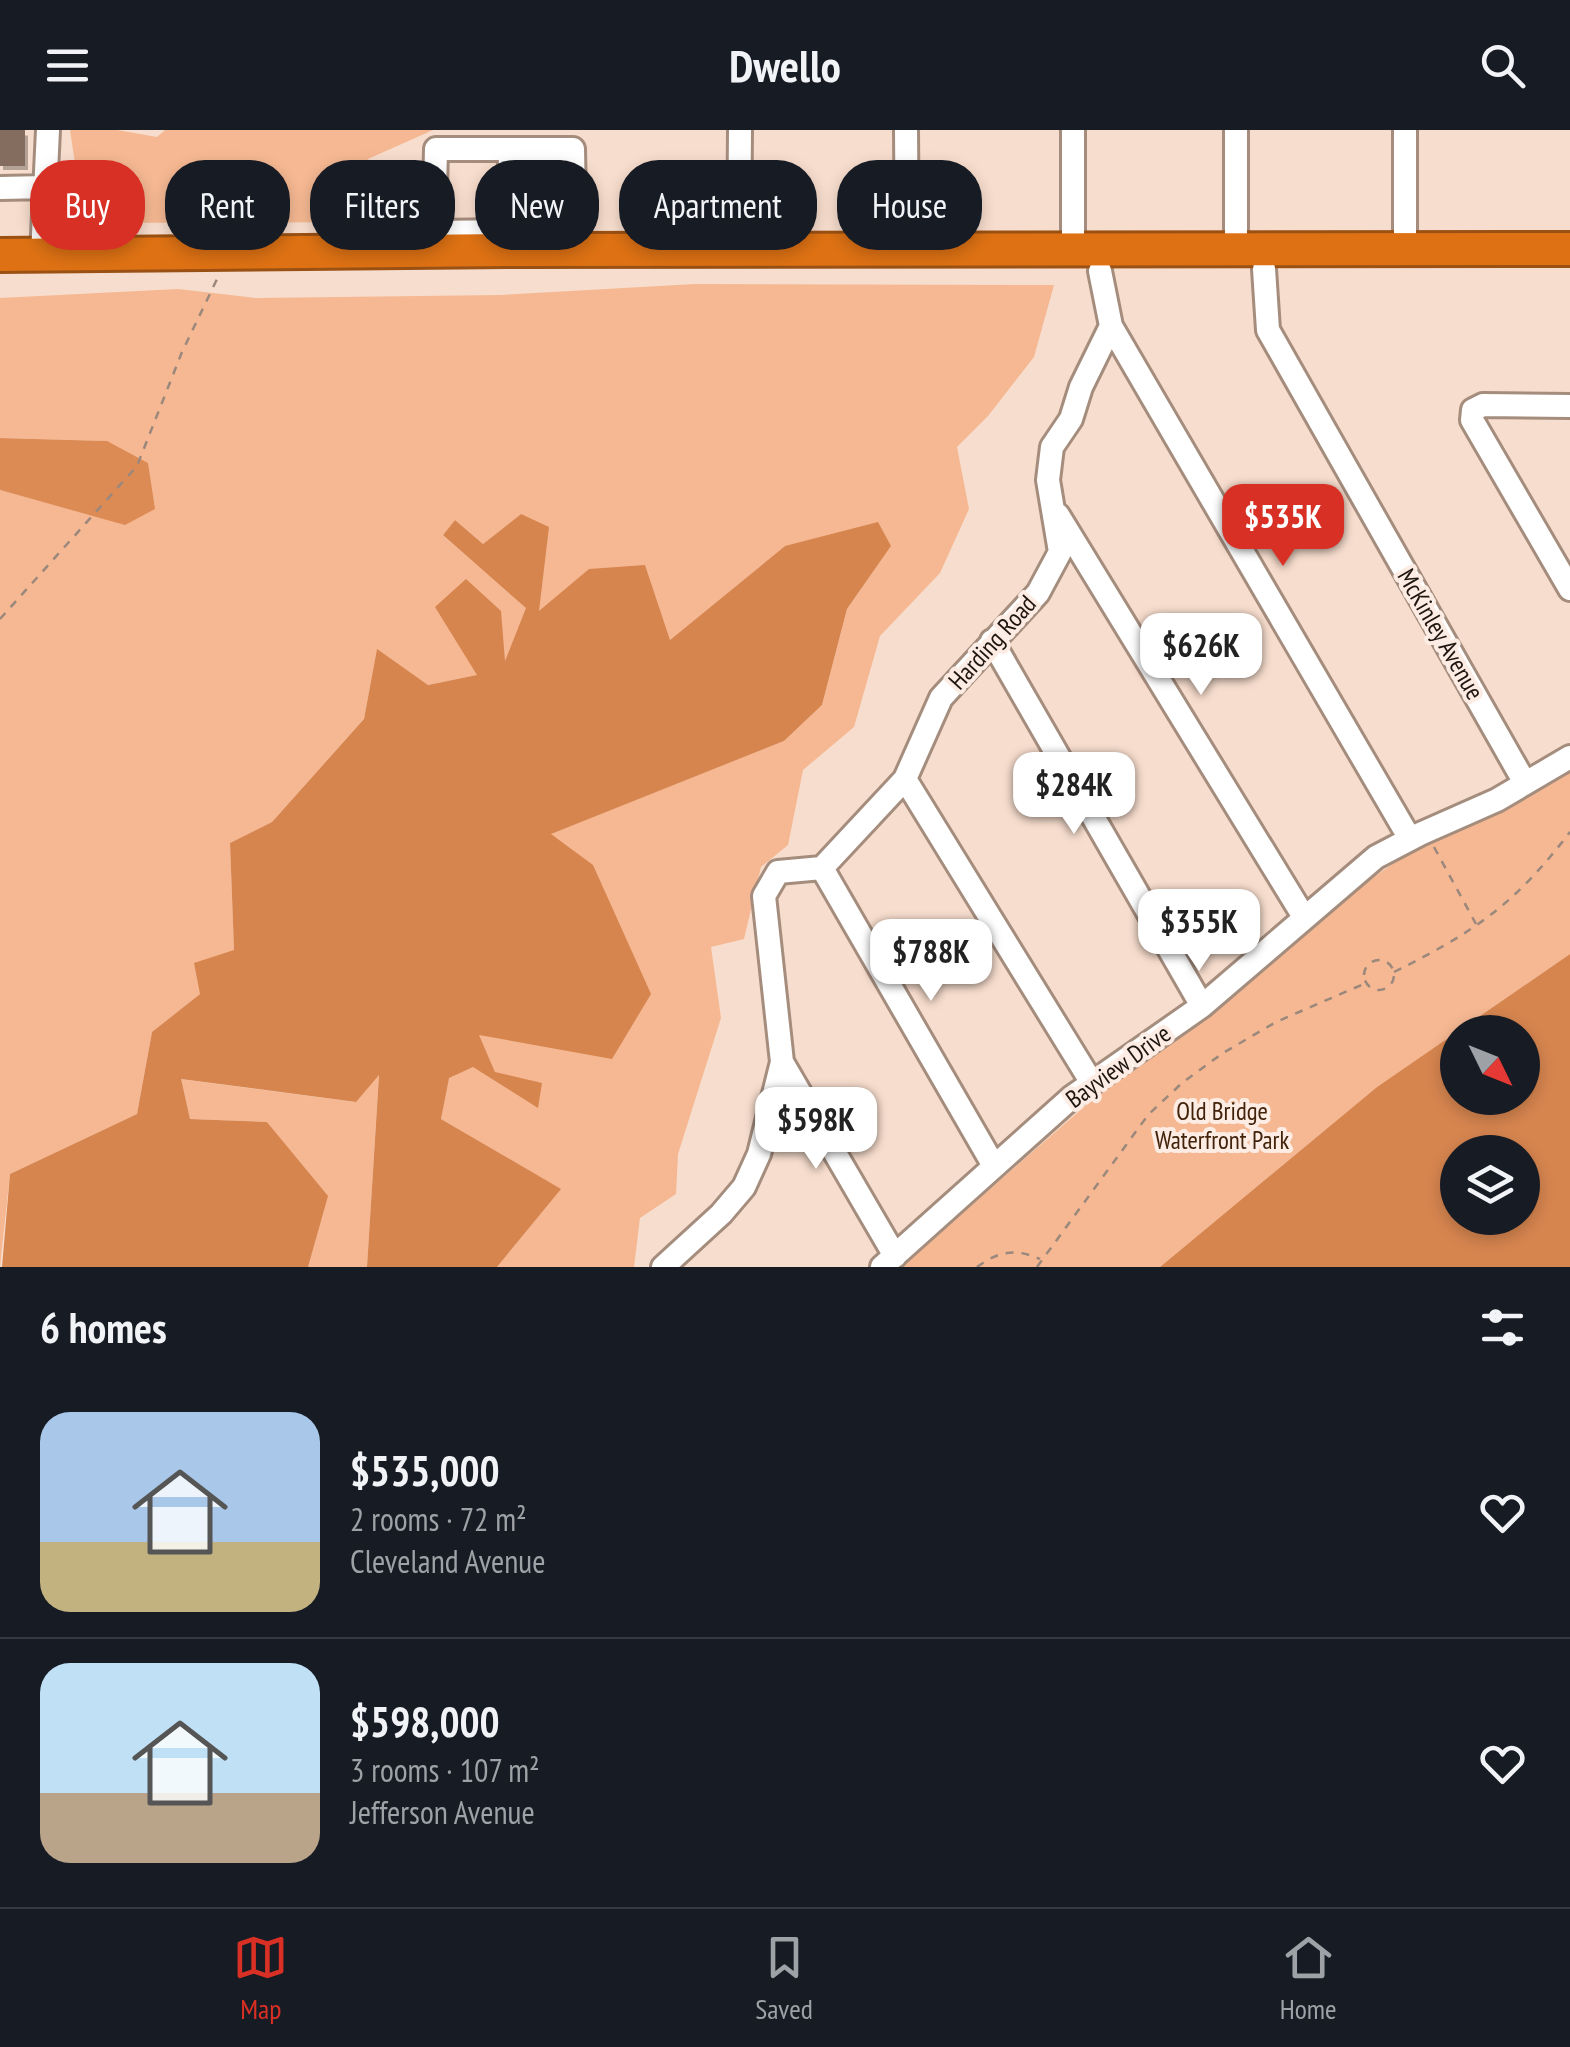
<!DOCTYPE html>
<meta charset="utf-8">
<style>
:root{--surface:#171b24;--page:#20242c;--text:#f1f3f6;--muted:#9ea1a6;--line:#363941;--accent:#d93025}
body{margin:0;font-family:"PT Sans Narrow",sans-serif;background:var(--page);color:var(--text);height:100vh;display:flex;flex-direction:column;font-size:38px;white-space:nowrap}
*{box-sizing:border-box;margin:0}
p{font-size:32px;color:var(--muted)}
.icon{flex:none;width:55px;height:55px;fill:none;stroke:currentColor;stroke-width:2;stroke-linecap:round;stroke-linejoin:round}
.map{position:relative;height:1137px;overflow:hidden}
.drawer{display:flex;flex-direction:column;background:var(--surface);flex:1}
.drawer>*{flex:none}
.guide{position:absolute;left:30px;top:30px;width:1000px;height:90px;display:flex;gap:20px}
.needle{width:65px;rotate:133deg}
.fabs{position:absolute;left:1440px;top:885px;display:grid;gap:20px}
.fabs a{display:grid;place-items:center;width:100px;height:100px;border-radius:50%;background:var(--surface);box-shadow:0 5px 15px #0003;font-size:50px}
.price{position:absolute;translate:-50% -85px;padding:0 22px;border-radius:20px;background:#fff;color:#222;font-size:32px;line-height:65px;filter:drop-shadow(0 2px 5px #0008)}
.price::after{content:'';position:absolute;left:50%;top:60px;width:30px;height:22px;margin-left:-15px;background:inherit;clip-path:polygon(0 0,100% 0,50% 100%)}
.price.on{background:var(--accent);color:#fff}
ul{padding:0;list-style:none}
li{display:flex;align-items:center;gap:30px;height:250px;padding:0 40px}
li+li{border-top:2px solid var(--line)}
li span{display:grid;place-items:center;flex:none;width:280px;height:200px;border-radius:30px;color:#555}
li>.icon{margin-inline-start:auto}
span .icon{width:120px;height:120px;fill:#fffc;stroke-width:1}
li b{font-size:42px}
h2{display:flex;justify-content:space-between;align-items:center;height:120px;padding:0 40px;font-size:42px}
.pill{padding:0 35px;border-radius:40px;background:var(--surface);box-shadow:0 5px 15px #0003;font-size:35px;line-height:90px}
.pill.on{background:var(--accent);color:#fff}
header{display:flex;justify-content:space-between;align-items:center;height:130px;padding:0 40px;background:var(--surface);font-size:45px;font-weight:800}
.menu{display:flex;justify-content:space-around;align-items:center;height:140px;border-top:2px solid var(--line);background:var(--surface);font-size:28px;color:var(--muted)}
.menu a{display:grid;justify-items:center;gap:5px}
.menu .on{color:var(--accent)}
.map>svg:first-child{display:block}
.green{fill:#f5b892}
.forest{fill:#dd8b55}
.water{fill:#d6854f;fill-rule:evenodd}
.building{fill:#846d5e;filter:url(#shadow)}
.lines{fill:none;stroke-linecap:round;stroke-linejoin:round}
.minor-casing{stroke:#a58d7e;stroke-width:28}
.highway-casing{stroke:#9a5113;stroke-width:38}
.path{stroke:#9b887d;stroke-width:2.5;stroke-dasharray:8 8;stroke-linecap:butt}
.minor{stroke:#fff;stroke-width:22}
.highway{stroke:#dd7114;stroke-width:32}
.labels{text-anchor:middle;stroke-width:8;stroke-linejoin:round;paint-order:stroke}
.street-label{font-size:25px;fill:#1e1510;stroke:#fcece3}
.park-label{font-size:25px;fill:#42220a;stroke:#fcece3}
</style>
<header><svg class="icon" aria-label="menu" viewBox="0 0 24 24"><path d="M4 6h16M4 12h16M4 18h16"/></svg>Dwello<svg class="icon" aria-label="search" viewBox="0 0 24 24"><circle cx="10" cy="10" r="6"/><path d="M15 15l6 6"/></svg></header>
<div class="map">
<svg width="1570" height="1137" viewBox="0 0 1570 1137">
<defs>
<filter id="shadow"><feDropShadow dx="3" dy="5.5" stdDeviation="0" flood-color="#0004"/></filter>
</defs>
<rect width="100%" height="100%" fill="#f7ddcd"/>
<path class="green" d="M 70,0 L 117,0 L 157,7 L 165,0 L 433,0 L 368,29 L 419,92 L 84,93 Z
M 695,154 L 1054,155 L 1034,227 L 988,286 L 957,317 L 969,379 L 940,443 L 880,506 L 854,597 L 803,640 L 788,715 L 761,737 L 744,809 L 711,817 L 721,888 L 678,1024 L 676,1064 L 640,1088 L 634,1137 L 497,1137 L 560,1059 L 441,989 L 448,947 L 473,937 L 495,942 L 478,904 L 550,704 L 784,611 L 822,575 L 847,479 L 891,416 L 785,416 L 670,510 L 538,483 L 521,384 L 483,414 L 455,390 L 443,405 L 527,478 L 504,534 L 436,477 L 478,545 L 428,555 L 377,520 L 364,589 L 272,692 L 230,713 L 234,820 L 200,864 L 152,902 L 137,984 L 10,1044 L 0,1137 L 0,360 L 124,394 L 107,311 L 0,308 L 0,168 L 178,159 L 257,168 L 501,165 Z
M 1570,642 L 1570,824 L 1377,957 L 1160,1137 L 900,1137 L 1107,957 L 1220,877 L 1341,770 L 1411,721 Z
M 379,943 L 367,1137 L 308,1137 L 327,1066 L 267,992 L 190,989 L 180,949 L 355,972 Z"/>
<path class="forest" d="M 0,308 L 107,311 L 148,333 L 155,379 L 125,395 L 0,360 Z"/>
<path class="water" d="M 521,384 L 549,397 L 539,481 L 589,439 L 645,435 L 670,510 L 785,416 L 878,392 L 891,416 L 847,479 L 822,575 L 784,611 L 551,704 L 593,735 L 651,864 L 612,929 L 479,905 L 495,942 L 542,953 L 538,978 L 473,937 L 449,948 L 441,989 L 561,1059 L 497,1137 L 367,1137 L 379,945 L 356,972 L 181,949 L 190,989 L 267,992 L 328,1066 L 308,1137 L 2,1137 L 10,1044 L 137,984 L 152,902 L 200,864 L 194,833 L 234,820 L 230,713 L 272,692 L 364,589 L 377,519 L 428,555 L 477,545 L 435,477 L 466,449 L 501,481 L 505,531 L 526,478 L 443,405 L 455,390 L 483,414 Z
M 1570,824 L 1570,1137 L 1160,1137 L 1377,957 ZM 1522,902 L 1522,968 L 1458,968 L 1458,902 ZM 1522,1022 L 1522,1088 L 1458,1088 L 1458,1022 Z"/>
<path class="building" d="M 0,0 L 25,0 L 25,36 L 0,36 Z"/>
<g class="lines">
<g class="minor-casing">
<path id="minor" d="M 906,0 L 907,120
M 1073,0 L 1073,120
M 1405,0 L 1405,120
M 510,20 L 509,101 L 434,102 L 436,19 L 573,19 L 575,119
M 0,58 L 46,57
M 508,112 L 509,101 L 574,100
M 739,121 L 740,0
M 1236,121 L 1236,0
M 405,122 L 407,85 L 434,85
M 42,125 L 48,0
M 1264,139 L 1268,200 L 1525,653
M 1111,196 L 1410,709
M 1570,276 L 1483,275 L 1473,280 L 1472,290 L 1570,459
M 1058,385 L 1304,787
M 992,511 L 1202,876
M 905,649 L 1092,953
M 822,738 L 994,1036
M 782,932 L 895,1126
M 663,1137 L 721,1084 L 744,1057 L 759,1024 L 782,932 L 764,766 L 778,742 L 822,738 L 905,649 L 941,568 L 1038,463 L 1060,422 L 1048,350 L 1052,317 L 1071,289 L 1081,257 L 1111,196 L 1100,141
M 882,1137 L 1072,967 L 1202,876 L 1376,727 L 1420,704 L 1497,670 L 1570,627"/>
</g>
<g class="highway-casing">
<path id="highway" d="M 0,125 L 508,120 L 1570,119"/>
</g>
<path class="path" d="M 0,489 L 137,336 L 182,222 L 219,145
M 1434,717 L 1476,794
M1364 845a15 15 0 1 1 30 0a15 15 0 1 1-30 0Z
M 1394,842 C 1476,801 1514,775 1570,702
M 977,1137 C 999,1121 1015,1118 1040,1129
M 1037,1137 L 1148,985 L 1182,953 L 1223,923 L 1276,892 L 1366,853"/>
<use href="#minor" class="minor"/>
<use href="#highway" class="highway"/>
</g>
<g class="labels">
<g class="street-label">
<text transform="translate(1441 504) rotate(60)" y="9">McKinley Avenue</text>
<text transform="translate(992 512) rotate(-48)" y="9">Harding Road</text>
<text transform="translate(1118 936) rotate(-36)" y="9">Bayview Drive</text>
</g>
<g class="park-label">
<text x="1222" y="990">Old Bridge<tspan x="1222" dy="29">Waterfront Park</tspan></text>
</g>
</g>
</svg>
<div class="fabs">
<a><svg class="needle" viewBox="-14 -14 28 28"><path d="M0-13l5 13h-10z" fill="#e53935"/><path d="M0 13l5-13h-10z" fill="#9ea1a6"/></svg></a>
<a><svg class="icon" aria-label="layers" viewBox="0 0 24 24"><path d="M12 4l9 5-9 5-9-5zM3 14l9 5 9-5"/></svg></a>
</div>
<b class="price on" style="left:1283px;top:439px">$535K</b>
<b class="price" style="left:1201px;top:568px">$626K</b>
<b class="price" style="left:1074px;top:707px">$284K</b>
<b class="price" style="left:1199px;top:844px">$355K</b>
<b class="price" style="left:931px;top:874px">$788K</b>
<b class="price" style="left:816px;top:1042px">$598K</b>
<div class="guide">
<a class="pill on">Buy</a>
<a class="pill">Rent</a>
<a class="pill">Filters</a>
<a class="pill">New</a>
<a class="pill">Apartment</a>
<a class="pill">House</a>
</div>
</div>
<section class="drawer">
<h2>6 homes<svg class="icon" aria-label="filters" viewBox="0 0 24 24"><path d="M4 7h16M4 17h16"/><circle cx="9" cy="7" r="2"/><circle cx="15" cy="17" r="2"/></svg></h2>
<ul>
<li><span style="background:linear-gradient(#a9c7e8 65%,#c2b280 0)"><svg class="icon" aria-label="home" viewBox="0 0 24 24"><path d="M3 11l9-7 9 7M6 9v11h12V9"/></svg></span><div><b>$535,000</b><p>2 rooms · 72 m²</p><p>Cleveland Avenue</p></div><svg class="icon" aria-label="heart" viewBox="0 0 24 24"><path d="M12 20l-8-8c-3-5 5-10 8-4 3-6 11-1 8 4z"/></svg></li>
<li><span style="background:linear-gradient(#bfe0f5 65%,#b9a48a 0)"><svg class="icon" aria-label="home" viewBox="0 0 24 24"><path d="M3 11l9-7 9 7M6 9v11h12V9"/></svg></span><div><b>$598,000</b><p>3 rooms · 107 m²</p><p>Jefferson Avenue</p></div><svg class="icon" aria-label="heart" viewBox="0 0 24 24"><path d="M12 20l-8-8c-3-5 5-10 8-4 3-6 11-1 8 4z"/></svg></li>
</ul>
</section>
<nav class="menu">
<a class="on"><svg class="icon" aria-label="map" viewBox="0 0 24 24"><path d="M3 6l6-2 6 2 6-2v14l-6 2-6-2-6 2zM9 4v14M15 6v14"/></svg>Map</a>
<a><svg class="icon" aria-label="saved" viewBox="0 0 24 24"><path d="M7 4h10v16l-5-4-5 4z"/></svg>Saved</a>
<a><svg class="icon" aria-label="home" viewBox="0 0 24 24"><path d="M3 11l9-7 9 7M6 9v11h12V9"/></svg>Home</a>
</nav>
